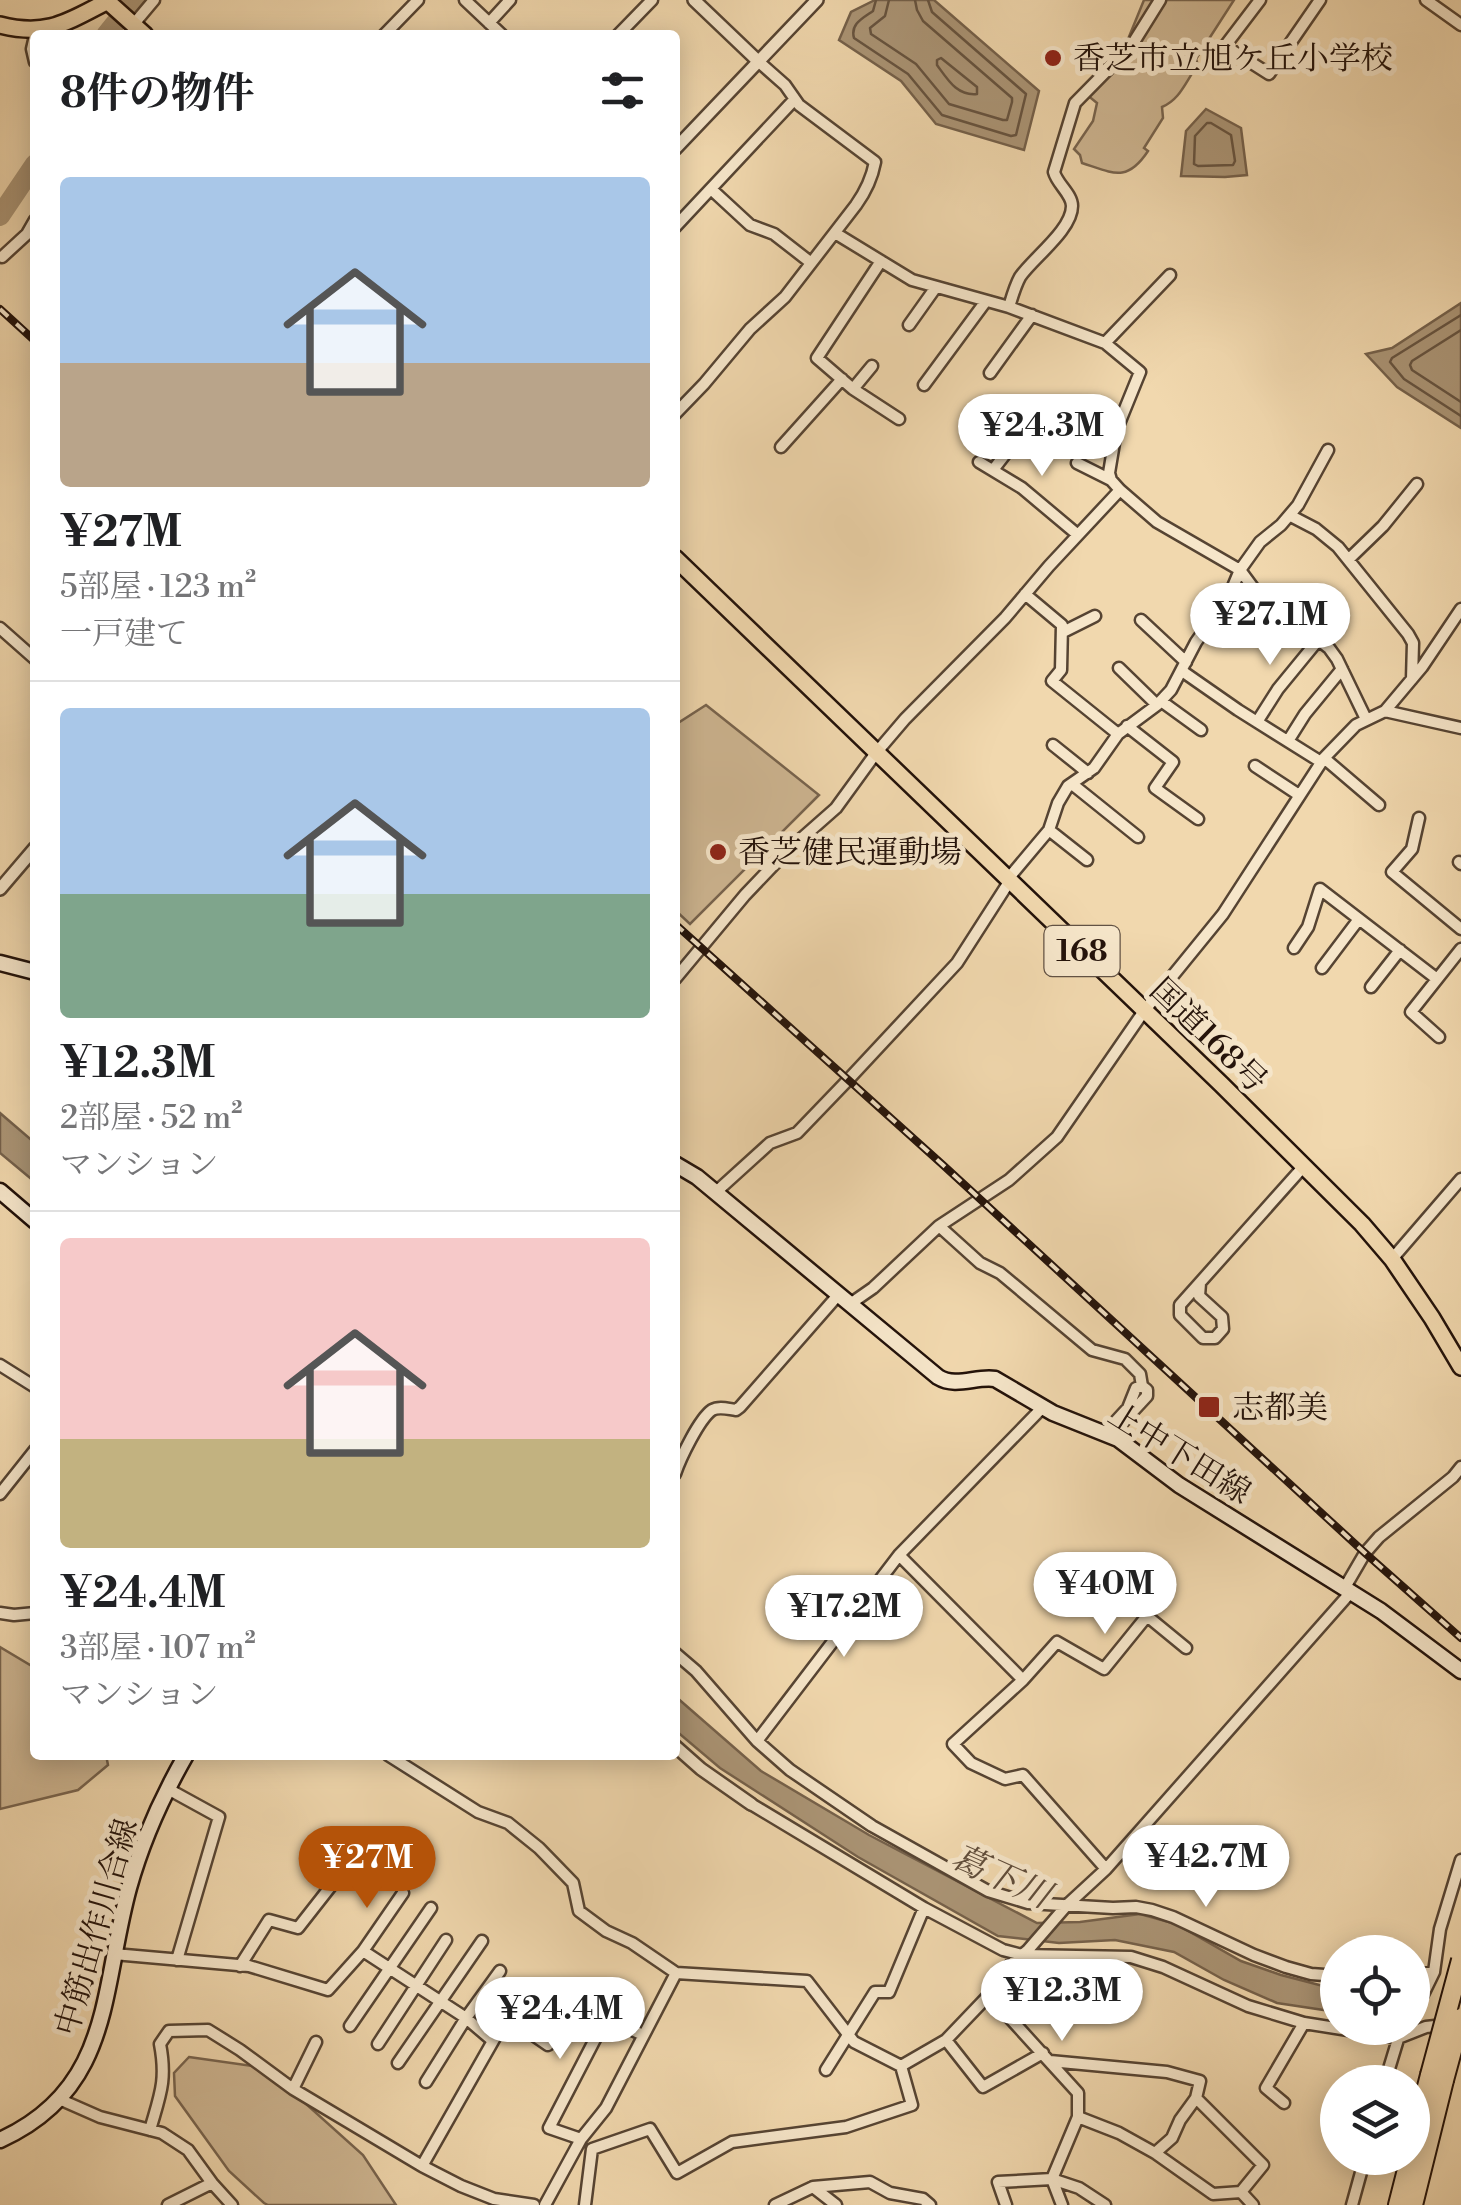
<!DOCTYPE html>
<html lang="ja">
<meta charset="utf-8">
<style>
:root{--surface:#fff;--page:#f2f2f2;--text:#202124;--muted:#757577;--line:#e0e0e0;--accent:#b45309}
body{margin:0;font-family:"Libre Bodoni","Noto Serif JP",serif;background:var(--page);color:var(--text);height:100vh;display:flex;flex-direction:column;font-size:38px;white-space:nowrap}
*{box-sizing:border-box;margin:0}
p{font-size:32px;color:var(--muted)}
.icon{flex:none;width:55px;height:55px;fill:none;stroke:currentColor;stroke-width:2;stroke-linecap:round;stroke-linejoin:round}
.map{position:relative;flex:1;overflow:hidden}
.drawer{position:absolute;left:30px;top:30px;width:650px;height:1730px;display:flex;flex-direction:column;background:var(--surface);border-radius:10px;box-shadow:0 5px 25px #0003}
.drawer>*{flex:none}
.controls{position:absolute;left:1320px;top:1935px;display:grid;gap:20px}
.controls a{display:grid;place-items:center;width:110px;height:110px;border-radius:50%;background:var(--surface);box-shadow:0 5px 25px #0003;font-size:50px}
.price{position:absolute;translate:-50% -85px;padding:0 22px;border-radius:35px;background:#fff;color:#222;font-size:32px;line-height:65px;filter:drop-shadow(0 2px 5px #0008)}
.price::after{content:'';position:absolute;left:50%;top:60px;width:30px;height:22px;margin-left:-15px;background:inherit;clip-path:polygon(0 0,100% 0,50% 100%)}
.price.selected{background:var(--accent);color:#fff}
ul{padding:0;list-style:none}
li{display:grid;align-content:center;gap:20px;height:530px;padding:0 30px}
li+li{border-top:2px solid var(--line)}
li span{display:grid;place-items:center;height:310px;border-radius:10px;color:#555}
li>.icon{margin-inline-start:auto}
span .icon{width:180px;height:180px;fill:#fffc;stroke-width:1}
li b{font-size:42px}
h2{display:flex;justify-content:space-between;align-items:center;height:120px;padding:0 30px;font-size:42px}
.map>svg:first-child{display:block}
.green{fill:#ceb692;stroke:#78644e;stroke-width:2.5}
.water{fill:#ab9576;stroke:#75614b;stroke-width:2.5}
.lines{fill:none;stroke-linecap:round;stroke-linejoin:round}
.shore{stroke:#675440;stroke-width:2.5}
.river{stroke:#ab9576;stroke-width:20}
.minor-casing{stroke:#564433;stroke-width:15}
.tertiary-casing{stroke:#564433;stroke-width:16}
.secondary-casing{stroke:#23120a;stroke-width:19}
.trunk-casing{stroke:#23120a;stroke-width:20}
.motorway-casing{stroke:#23120a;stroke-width:22}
.minor{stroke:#f6e6ca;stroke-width:10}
.tertiary{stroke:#f6e6ca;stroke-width:11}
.secondary{stroke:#f6e6ca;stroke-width:14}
.trunk{stroke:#f1d8ae;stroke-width:15}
.motorway{stroke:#f1d8ae;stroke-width:18}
.rail-casing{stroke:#23120a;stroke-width:8}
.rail{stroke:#f6e6ca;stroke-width:4;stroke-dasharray:11;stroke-linecap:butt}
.motorway-bridge-casing{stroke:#23120a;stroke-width:22;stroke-linecap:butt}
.motorway-bridge{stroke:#f1d8ae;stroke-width:18}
.poi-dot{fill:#8f2418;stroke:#f6e6ca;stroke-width:4}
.labels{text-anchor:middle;stroke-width:10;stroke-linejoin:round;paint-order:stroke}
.shield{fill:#f6e6ca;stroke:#625244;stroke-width:2.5}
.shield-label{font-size:30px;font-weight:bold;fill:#23120a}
.poi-label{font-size:32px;fill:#23120a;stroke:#f6e6ca;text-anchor:start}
.street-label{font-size:32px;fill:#23120a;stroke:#f6e6ca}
.water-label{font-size:35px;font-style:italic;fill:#604d3b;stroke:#f6e6ca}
</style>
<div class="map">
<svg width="1461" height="2205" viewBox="0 0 1461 2205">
<rect width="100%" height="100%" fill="#f1d8ae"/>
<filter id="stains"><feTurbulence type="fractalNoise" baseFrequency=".002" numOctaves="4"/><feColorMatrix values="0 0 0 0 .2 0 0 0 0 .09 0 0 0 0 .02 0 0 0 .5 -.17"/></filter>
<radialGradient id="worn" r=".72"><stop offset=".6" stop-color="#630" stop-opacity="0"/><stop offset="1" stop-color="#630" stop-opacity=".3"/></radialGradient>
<path class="green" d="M 1144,0 L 1234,0 L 1196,59 L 1198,65 C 1186,80 1181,99 1162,107 L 1163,118 L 1144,148 L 1148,151 C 1127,183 1113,173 1082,163 L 1080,155 L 1074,149 L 1093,121 L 1097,103 L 1081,90 L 1124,49 Z
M 706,705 L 819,795 L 690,924 L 675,910 L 675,725 Z
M 0,1647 L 35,1668 L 35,1755 L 106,1755 L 108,1765 L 78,1790 L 0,1809 Z
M 189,2057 L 266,2068 L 363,2155 L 396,2205 L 268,2205 L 264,2203 L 229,2171 L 175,2096 L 174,2073 Z"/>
<path class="water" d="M 875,0 L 934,0 L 1039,91 L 1024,150 L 936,124 L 901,81 L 839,40 L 851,12 Z
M 1206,109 L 1241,128 L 1247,175 L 1225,177 L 1181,176 L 1186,131 Z
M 1461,303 L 1461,428 L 1397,387 L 1366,354 L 1392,348 Z
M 0,1113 L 35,1143 L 35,1182 L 0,1153 Z
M 675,1696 L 761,1771 L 869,1835 L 1037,1923 L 1080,1922 L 1140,1914 L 1176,1924 L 1241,1961 L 1281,1975 L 1327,1987 L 1337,1987 L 1337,2012 L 1277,2003 L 1224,1980 L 1174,1952 L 1115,1940 L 1059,1943 L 998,1936 L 858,1857 L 720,1768 L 675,1730 Z"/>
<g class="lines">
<path class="shore" d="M 876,0 L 873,11 C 863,18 850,24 854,38 L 908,74 L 942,115 L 1011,136 L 1016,135 L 1026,94 L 932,12 L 928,0
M 889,0 L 885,16 L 870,28 L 871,34 L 916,64 L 949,104 L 1003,120 L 1007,120 L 1012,102 L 1012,98 L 923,21 L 917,10 L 915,0
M 941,58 L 977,87 L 977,94 C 957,96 948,80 937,65 L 937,60 Z
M 1207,123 L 1211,123 L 1231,135 L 1235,161 L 1233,165 L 1198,166 L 1194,164 L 1195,136 Z
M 1461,315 L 1392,358 L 1390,362 L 1404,379 L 1461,416
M 1461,330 L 1412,361 L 1410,365 L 1412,370 L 1461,402"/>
<path class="river" d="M 106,35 L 134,0
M 0,216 L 35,164"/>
<g class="minor-casing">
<path id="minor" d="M 465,0 L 502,35
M 1260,0 L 1225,46 L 1269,74 L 1320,0
M 1426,0 L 1461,25
M 489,23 L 510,0
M 133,25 L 154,0
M 384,35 L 418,0
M 618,35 L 652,0
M 35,36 L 32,49 L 35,62
M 711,189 L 750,225 L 774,234 L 810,262
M 675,227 L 794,100
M 835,233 L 912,280 L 1009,307 L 1105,343 L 1140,372 L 1116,431 L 1109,473 L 1111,480 L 1120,490 L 1157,522 L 1240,570 L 1254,589 L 1329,648 L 1337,659 L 1366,719
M 2,257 L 27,234 L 35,220
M 881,261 L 817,358 L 853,389 L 899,419
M 1009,307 C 1012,297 1015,286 1020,277 C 1033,258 1072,230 1072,206 C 1072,194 1057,184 1054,172 L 1075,103 L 1132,45 L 1160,0
M 909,325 L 936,287
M 1105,343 L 1170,275
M 990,373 L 1032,315
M 924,385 L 986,301
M 853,389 L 872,366
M 675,414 L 704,384 L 750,329 L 785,297 L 856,205 C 866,191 872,178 875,162 L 799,105 L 785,85 L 759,62
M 781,447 L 842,379
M 979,462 L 1022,488 L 1078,535
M 1077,463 L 1111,480
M 993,470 L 1033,418
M 1291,516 L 1316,529 L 1338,547 L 1408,634 L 1413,643 L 1412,679
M 1349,559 L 1383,526 L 1417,484
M 1025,594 L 1062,625 L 1061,670 L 1052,681 L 1118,734
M 1141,620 L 1186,662
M 0,628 L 35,659
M 1063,632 L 1095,616
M 1119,668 L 1157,705
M 1182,671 L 1238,710 L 1321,762
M 1161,701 L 1201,730
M 1385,711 L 1461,728
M 1257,722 L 1278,689 L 1319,639
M 1127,726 L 1173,762 L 1155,788 L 1198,819
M 1288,741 L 1305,714 L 1342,669
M 1053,745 L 1088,773
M 1324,758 L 1379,805
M 1255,766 L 1299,795
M 1072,784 L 1138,837
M 1419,818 L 1412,849 L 1392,872 L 1461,929
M 1049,830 L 1087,860
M 1459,862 L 1461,864
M 1007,880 L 1049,830 L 1058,803 L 1068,786 L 1094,768 L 1118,734 L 1157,705 L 1171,690 L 1196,642 L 1230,594 L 1240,570 L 1260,542 L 1281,525 L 1298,505 L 1328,450
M 1294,948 L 1308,927 L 1320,889 L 1437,979
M 1322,968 L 1359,919
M 675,979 L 745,895 L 785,853 L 836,808 L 876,753 L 905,719 L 1005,618 L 1049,566 L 1120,490
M 1371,987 L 1400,950
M 1439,1037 L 1411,1012 L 1461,949
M 716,1192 L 770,1143 L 797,1133 L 847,1081 L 957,963 L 1009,882
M 939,1226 L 980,1263 L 1000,1273 L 1092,1350 L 1125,1359 L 1140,1374 L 1142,1386
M 1392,1259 L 1461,1179
M 1200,1283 L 1199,1296 L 1222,1317 L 1223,1329 L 1215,1338 L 1203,1338 L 1180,1315 L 1180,1305 L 1304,1166
M 850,1304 L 873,1288 L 939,1226 L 1009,1180 L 1057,1137 L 1144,1011 L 1223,914 L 1324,758 L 1356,725 L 1385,711 L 1422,667 L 1461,609
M 0,1365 L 35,1387
M 1105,1433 L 1128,1408 L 1136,1388 L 1142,1386 L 1147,1390 L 1147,1396 L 1110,1436
M 675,1474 C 680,1459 699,1419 712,1410 C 719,1406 728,1409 736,1410 L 740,1407 L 839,1294
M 0,1494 L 35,1450
M 899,1555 L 1023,1680
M 1344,1589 L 1365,1553 L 1379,1537 L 1453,1477 L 1461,1467
M 0,1613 L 14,1615 L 35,1613
M 675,1653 L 696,1671 L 757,1741 L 790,1770 L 872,1826 L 988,1891 L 1028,1903 L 1113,1908 L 1136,1907 L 1152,1910 L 1173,1917 L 1254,1955 L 1286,1967 L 1311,1974 L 1338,1976
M 757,1741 L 899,1555 L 1043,1407
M 388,1755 L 478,1812 L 508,1823 L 539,1848 L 573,1883 L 579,1911 L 606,1931 L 632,1943 L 676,1973 L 807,1981 L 854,2042 L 901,2066 L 912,2105 L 846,2127 L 732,2142 L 677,2173 L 650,2129 L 592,2149 L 585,2205
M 168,1789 L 219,1817 L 177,1960
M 751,1804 L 924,1908 L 1003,1950 L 1022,1955 L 1131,1957 L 1163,1967 L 1248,2006 L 1304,2023 L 1398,2038 L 1426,2027 L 1444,2025
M 1106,1869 L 1023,1775 L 1005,1779 L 971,1763 L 953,1744 L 1023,1680 L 1057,1642 L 1104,1669 L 1147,1616 L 1186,1648
M 363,1951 L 403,1893
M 114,1954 L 249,1966 L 328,1990 L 363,1951 L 466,2018 L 493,2041 L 422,2166 L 461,2186 L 494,2199 L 534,2205
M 240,1966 L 269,1920 L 298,1928 L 338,1877
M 1412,1975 L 1434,1972
M 989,1995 L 1078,2093 L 1078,2117
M 1412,2017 L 1434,1972 L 1440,1929 L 1461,1860
M 350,2026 L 431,1908
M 946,2040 L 983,2087 L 1043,2053
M 493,2041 L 507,2017 L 548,2045
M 378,2044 L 446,1940
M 1050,2061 L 1167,2072 L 1200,2081 L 1196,2098
M 398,2063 L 482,1941
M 901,2066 L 946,2040 L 989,1995 L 1010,1965 L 1028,1950 L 1067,1905 L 1106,1869 L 1351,1592
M 826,2070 L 875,1992 L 889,1992 L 924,1908
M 426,2082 L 466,2018 L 500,1971
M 1385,2082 L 1399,2036
M 293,2089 L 316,2042
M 59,2099 L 100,2117 L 162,2133 L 188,2150 L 212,2183 L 232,2205
M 1284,2103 L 1266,2088 L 1304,2023
M 150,2130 C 160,2095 167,2081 160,2044 L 169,2031 L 208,2030 L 240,2050 L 293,2089 L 422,2166
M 581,2139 L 549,2128 L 606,2018 L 643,2035
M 1155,2153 L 1172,2138 L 1180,2120 L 1196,2098 L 1263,2165 L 1241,2192
M 813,2187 L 870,2182 L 890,2193 L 923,2199 L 930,2205
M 168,2205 L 212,2183
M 545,2205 L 581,2139 L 606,2108 L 676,1973
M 775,2205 L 813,2187 L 836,2205
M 1006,2205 L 998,2182 L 1052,2179 L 1079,2188 L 1105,2205
M 1062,2205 L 1052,2179 L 1078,2117 L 1119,2133 L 1155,2153 L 1213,2194 L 1241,2192 L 1253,2205
M 1352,2205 L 1365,2158"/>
</g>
<g class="tertiary-casing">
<path id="tertiary" d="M 694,0 L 759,62
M 675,149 L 817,0
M 0,889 L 35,848
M 675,1746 L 701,1769 L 751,1804"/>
</g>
<g class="secondary-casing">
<path id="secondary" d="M 0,963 L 35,972
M 675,1164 L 697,1177 L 938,1377 C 956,1388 976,1376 995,1379 L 1053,1413 L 1118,1439 L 1179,1485 L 1381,1611 L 1461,1671
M 0,1191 L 35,1221
M 0,2140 C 113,2089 101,1990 129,1888 C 142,1841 162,1797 186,1755"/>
</g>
<g class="trunk-casing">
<path id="trunk" d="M 106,0 L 145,35
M 0,25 C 47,37 67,22 108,1
M 675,558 L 1221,1084 L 1362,1224 L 1392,1259 L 1432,1318 L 1461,1367"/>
</g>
<g class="motorway-casing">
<path id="motorway" d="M 1412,2145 L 1430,2075
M 1398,2205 L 1410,2158
M 1413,2205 L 1444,2080"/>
</g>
<use href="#minor" class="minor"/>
<use href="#tertiary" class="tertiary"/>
<use href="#secondary" class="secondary"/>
<use href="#trunk" class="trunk"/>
<use href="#motorway" class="motorway"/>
<g class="rail-casing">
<path id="rail" d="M 0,309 L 35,341
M 675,924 L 943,1165 L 1365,1553 L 1461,1638"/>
</g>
<use href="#rail" class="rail"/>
<g class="motorway-bridge-casing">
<path id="motorway-bridge" d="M 1430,2075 L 1461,1960
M 1444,2080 L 1461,2018"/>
</g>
<use href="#motorway-bridge" class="motorway-bridge"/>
</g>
<g class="poi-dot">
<circle cx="1053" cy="58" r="10"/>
<circle cx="718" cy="852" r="10"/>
<rect x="1197" y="1395" width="24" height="24" rx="5"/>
</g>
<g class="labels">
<rect class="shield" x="1044.5" y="926" width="75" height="50" rx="8"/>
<g class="shield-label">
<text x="1082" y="961">168</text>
</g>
<g class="poi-label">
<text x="1073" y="69">香芝市立旭ケ丘小学校</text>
<text x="738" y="863">香芝健民運動場</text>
<text x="1232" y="1418">志都美</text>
</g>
<g class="street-label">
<text transform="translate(1209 1035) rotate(44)" y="11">国道168号</text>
<text transform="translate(1180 1453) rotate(32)" y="11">上中下田線</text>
<text transform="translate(96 1927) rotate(-74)" y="11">中筋出作川合線</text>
</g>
<g class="water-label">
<text transform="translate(1001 1876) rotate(24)" y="12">葛下川</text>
</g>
</g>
<rect width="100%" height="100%" filter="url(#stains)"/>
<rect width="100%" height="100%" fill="url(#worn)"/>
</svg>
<div class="controls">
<a><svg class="icon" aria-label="locate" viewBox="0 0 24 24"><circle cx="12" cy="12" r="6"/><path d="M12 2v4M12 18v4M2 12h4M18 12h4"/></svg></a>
<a><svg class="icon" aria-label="layers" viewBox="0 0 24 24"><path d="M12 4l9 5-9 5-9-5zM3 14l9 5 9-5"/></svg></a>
</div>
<b class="price" style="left:1042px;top:479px">¥24.3M</b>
<b class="price" style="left:1270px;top:668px">¥27.1M</b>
<b class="price" style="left:1105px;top:1637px">¥40M</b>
<b class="price" style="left:844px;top:1660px">¥17.2M</b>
<b class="price" style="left:1206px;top:1910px">¥42.7M</b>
<b class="price selected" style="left:367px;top:1911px">¥27M</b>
<b class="price" style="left:1062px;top:2044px">¥12.3M</b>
<b class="price" style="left:560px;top:2062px">¥24.4M</b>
<section class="drawer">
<h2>8件の物件<svg class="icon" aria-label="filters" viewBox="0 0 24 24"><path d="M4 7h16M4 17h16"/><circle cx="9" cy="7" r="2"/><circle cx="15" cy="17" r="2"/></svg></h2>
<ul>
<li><span style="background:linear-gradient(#a9c7e8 60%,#b9a48a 0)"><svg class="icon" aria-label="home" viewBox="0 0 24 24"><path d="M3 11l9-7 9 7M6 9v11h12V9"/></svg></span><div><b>¥27M</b><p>5部屋 · 123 m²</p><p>一戸建て</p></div></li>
<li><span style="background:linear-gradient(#a9c7e8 60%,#7fa58c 0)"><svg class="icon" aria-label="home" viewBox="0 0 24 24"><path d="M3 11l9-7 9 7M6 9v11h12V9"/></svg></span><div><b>¥12.3M</b><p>2部屋 · 52 m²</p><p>マンション</p></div></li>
<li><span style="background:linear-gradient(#f6c9c9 65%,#c2b280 0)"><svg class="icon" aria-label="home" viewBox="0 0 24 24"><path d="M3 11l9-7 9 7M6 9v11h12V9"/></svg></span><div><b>¥24.4M</b><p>3部屋 · 107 m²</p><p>マンション</p></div></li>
</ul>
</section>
</div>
